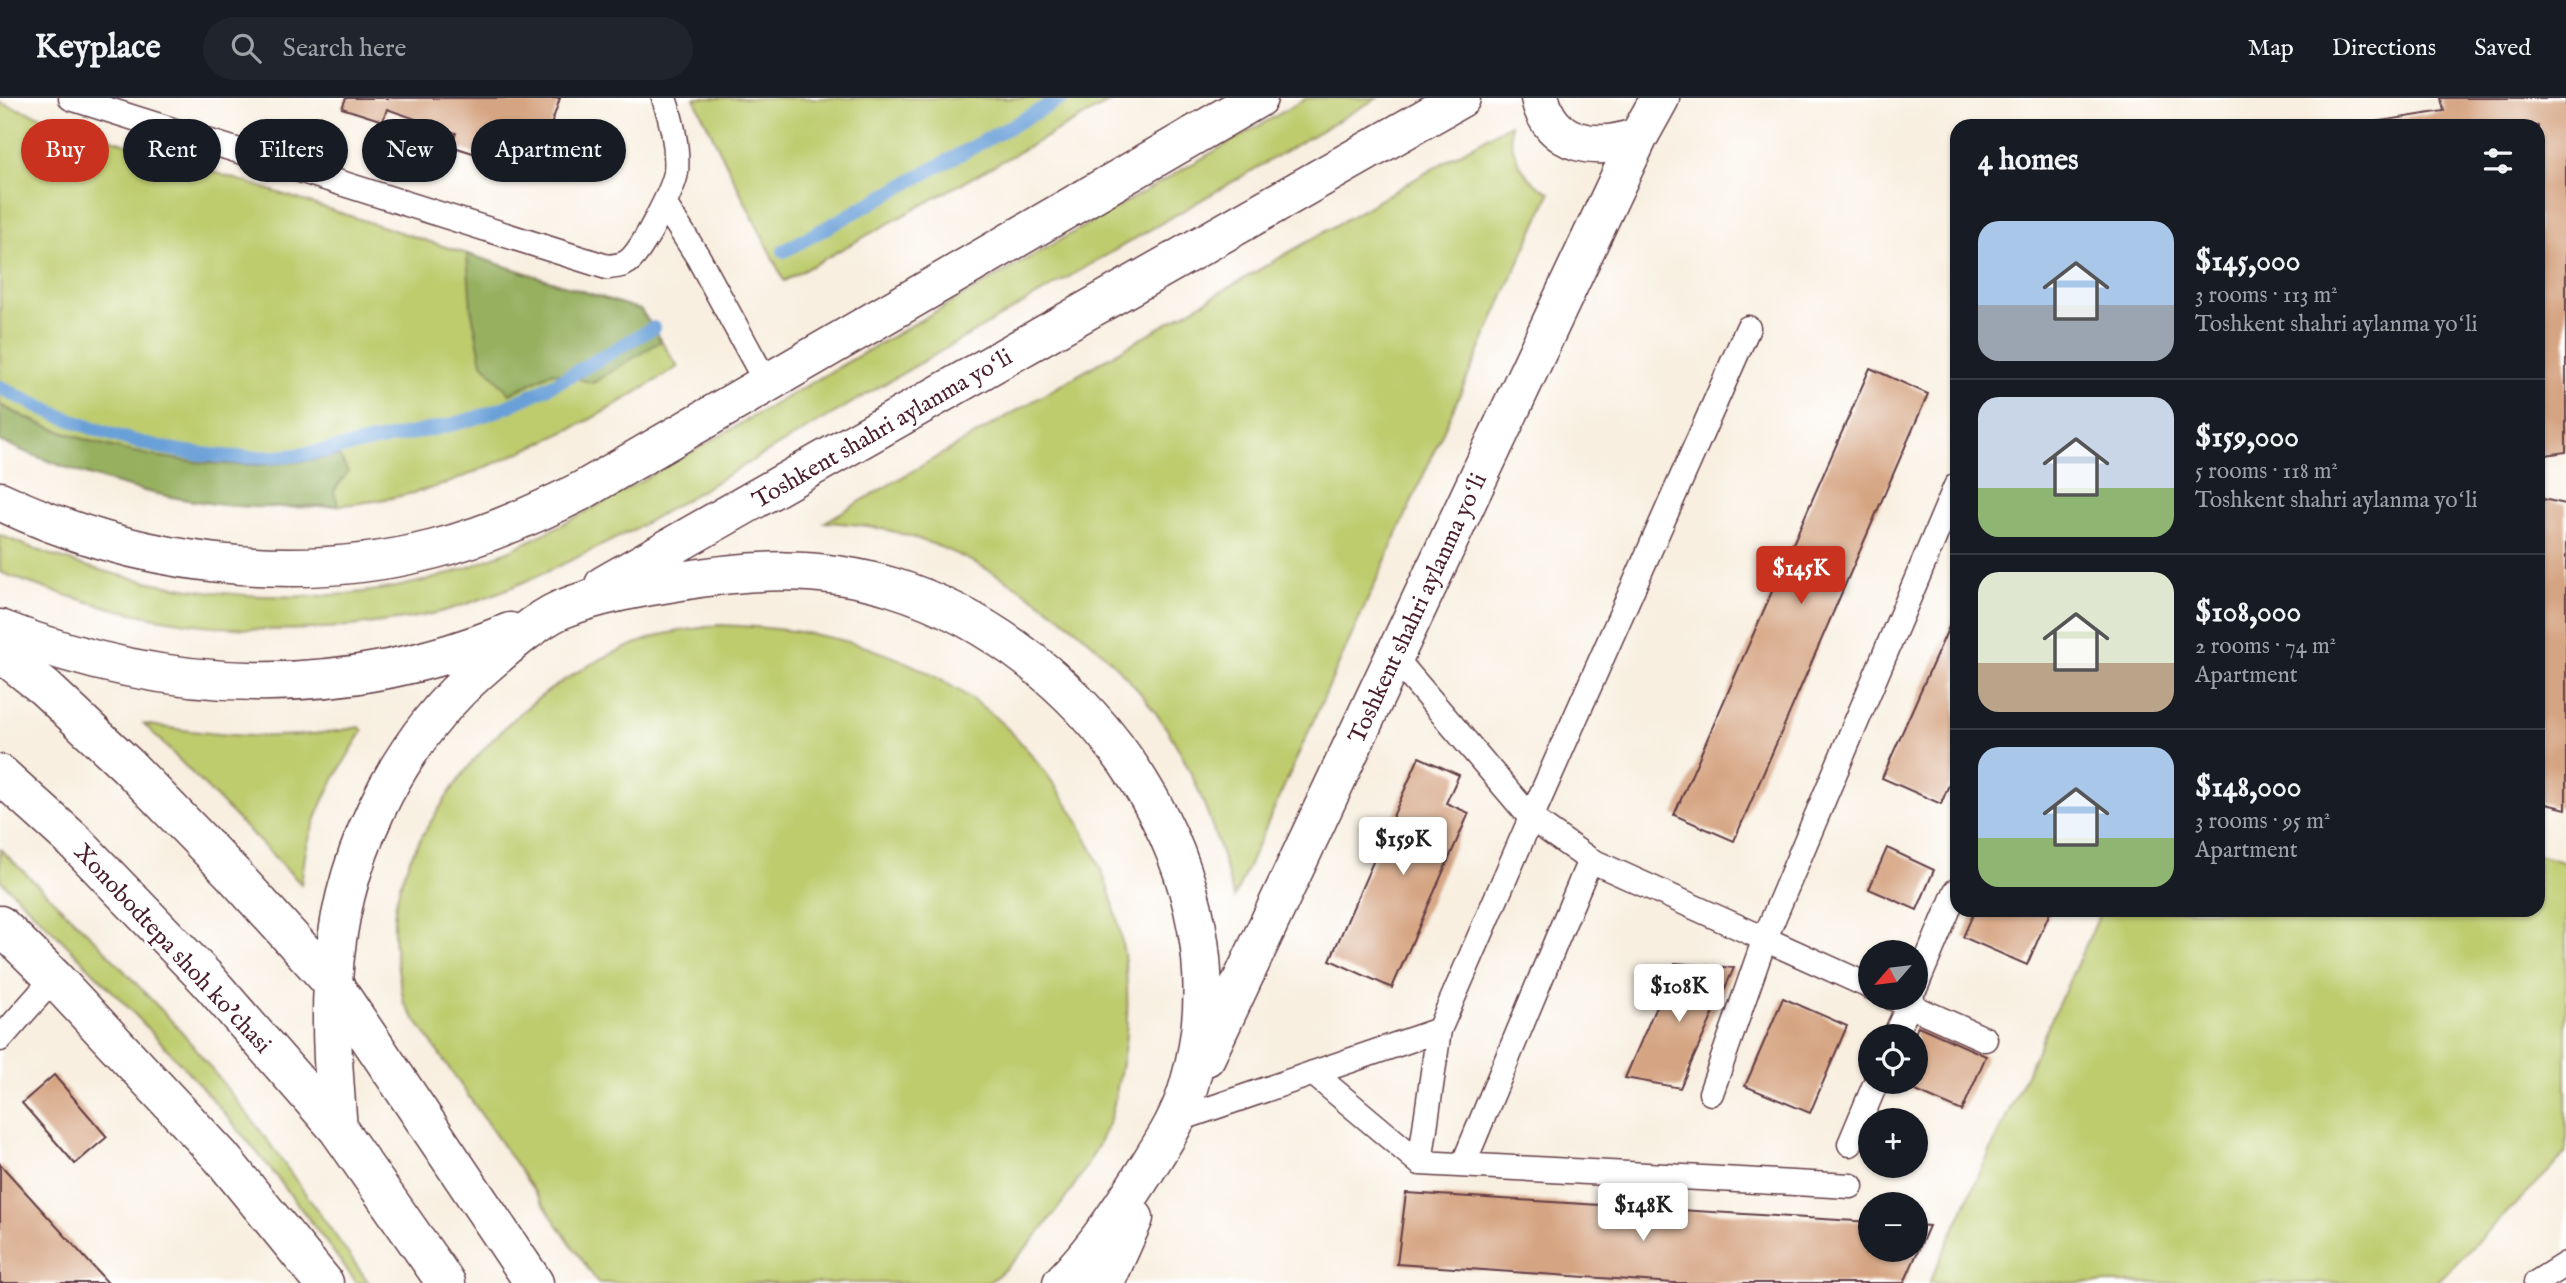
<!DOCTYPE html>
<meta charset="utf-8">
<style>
:root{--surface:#171b24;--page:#20242c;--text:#f1f3f6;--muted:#9ea1a6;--line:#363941;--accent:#c8321e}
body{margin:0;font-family:"IM FELL English",serif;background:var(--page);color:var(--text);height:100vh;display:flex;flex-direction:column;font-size:26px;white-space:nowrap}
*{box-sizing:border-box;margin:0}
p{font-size:23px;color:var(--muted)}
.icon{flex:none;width:38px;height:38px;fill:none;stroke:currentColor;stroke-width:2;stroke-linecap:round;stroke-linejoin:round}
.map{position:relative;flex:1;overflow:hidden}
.drawer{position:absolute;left:1950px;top:21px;width:595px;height:798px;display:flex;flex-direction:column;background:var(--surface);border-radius:21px;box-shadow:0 2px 5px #0004}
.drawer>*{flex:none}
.top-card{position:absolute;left:21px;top:21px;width:665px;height:63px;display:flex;gap:14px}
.needle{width:46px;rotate:242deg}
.fabs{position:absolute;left:1858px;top:842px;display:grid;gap:14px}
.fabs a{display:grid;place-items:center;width:70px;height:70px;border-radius:50%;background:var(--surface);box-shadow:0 2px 5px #0004;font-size:35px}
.price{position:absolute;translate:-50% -60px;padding:0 16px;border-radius:7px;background:#fff;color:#222;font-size:23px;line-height:46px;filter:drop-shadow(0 2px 4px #0008)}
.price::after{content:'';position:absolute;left:50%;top:42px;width:21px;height:16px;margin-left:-10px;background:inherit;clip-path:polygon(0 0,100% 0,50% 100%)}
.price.on{background:var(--accent);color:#fff}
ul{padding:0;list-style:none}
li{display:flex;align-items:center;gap:21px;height:175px;padding:0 28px}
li+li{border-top:2px solid var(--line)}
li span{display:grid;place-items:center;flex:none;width:196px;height:140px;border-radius:21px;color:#555}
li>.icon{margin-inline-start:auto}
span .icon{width:84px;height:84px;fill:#fffc;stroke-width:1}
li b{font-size:30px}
h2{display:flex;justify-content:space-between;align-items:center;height:84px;padding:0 28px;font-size:30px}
.tag{padding:0 24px;border-radius:32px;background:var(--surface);box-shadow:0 2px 5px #0004;font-size:24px;line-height:63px}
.tag.on{background:var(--accent);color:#fff}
header{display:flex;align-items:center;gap:42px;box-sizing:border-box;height:98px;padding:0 35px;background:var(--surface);border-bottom:2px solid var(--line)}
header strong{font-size:33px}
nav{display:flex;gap:38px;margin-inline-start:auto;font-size:24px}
.search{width:490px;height:63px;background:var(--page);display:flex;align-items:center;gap:18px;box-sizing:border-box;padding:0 24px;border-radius:38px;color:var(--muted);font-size:26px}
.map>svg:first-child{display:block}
.green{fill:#becc6e;stroke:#84764c;stroke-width:2}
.forest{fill:#96b061;stroke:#706846;stroke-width:2}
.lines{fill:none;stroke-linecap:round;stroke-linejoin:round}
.stream{stroke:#6ba0d8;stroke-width:14}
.building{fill:#d5a482}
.service-casing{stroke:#643e46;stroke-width:27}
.trunk-casing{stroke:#643e46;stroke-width:41}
.service{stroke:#fff;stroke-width:24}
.trunk{stroke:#fff;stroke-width:38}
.labels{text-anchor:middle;stroke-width:6;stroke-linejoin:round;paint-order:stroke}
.street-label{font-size:24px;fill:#4a1f2b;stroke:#fff}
</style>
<header>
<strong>Keyplace</strong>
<div class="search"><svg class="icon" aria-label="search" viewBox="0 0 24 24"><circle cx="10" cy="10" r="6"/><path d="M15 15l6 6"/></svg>Search here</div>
<nav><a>Map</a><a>Directions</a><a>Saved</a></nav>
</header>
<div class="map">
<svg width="2566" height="1185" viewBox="0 0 2566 1185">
<rect width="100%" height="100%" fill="#fff"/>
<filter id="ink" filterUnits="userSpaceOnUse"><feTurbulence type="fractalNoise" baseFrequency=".0143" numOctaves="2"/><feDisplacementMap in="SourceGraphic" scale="14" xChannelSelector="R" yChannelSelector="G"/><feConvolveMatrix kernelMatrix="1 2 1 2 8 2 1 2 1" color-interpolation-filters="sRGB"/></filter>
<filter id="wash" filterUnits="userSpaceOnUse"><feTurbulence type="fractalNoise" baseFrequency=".00686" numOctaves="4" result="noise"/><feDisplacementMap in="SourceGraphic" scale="28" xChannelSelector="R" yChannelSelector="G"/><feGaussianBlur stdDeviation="1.57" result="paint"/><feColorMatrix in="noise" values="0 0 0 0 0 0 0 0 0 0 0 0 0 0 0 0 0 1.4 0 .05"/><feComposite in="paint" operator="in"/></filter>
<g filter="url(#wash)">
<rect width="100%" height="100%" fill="#f8efe0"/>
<path class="green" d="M 694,0 L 1117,0 L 784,183 Z
M 1307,0 L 1377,0 L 633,432 C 573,461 511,494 447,512 C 424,519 398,522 374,525 C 243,544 123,522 0,474 L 0,437 C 132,494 295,518 435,480 C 496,463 558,429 613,399 Z
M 0,5 L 641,212 L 678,269 C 648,287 618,307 587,323 C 558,338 529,350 500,363 C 483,370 467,378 451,384 C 303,434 139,405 0,343 Z
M 1510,26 C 1510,57 1522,80 1550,95 L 1234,800 C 1218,742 1200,684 1168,633 C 1109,539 982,449 873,429 C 857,426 841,425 825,424 Z
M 718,527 C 814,530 892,546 973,602 C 1011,628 1043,668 1068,707 C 1121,791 1141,888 1118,985 C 1115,998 1114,1013 1108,1026 C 1095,1057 1077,1085 1057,1112 C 1037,1138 1015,1165 988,1185 L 598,1185 L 404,905 C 398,871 389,834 397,800 C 403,769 420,740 437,714 C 489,629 565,567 661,537 C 679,532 699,531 718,527 Z
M 144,626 C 220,639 284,644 360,629 L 363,633 C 340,669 318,706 307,748 C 304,760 303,774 301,786 Z
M 0,751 L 94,841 L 182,934 L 260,1032 L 369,1185 L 357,1185 C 320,1137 285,1087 246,1041 C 170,949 86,864 0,782 Z
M 2538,757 L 2566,765 L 2566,1056 L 2436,1185 L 1929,1185 L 2102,812 L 2538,812 Z"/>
<path class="forest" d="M 467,156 L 641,212 L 661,243 L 593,285 L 553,274 L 510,296 L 482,265 L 471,210 Z
M 0,307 C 76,346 167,367 253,367 C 282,367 310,362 339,358 L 348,374 L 334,393 L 338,407 C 297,409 256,411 215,406 C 141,397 68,373 0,343 Z"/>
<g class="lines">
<path class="stream" d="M 784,153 L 1062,0
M 0,289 C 84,334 178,363 275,359 C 312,357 348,348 385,341 C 426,332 469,325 508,308 C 558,287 605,257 653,230"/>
</g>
<g id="blocks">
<path class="building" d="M 346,0 L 560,0 L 539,63 L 505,51 L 501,64 L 451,48 L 456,35 L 387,11 L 383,23 L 342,10 Z
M 2441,0 L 2566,0 L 2566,354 L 2538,358 L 2538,28 L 2374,28 L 2374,24 L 2444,13 Z
M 1870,270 L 1928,296 L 1734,743 L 1674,717 Z
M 2538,400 L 2566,406 L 2566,711 L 2538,704 Z
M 1956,513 L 1956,670 L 1941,706 L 1882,680 Z
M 1419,659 L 1459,677 L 1446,705 L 1469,715 L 1392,890 L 1330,862 Z
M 1887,750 L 1934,772 L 1917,812 L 1869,791 Z
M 1975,812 L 2051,812 L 2027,867 L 1963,839 Z
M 1675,865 L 1734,870 L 1680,990 L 1625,980 Z
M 1783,900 L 1847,928 L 1810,1015 L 1745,988 Z
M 1918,928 L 1986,958 L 1962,1013 L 1895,984 L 1916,984 L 1916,938 L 1914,938 Z
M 54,977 L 107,1039 L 75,1066 L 22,1005 Z
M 0,1066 L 108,1185 L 0,1185 Z
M 1406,1095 L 1871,1124 L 1871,1152 L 1916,1152 L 1916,1127 L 1929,1128 L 1904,1185 L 1674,1185 L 1397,1166 Z"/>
</g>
</g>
<g filter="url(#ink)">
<use href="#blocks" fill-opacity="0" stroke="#643e46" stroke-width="2"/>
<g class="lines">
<g class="service-casing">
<path id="service" d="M 71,0 L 607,169 C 616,168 625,168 632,160 C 643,149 674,91 676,74 C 678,50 672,23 664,0
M 665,107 L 698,159 L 767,286
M 1748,230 L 1531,720 L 1590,762 L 1871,889
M 1916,888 L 1956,793
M 1893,900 L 1985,941
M 1439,932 L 1420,1065 L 1851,1088
M 1895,938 L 1912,900
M 0,941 L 54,880
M 1313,975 L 1420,1065
M 1711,995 L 1765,840 L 1956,388
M 1177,1022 L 1439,932 L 1531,720 L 1394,559
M 1850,1046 L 1876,984
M 1463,1067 L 1590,762
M 2536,1185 L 2566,1166"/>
</g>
<g class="trunk-casing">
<path id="trunk" d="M 1540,0 C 1550,49 1600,54 1639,38
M 0,403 C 132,466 292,488 435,451 C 486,438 536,416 583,392 L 1258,0
M 604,487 L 1461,0
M 0,531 C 168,597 342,603 510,534
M 0,554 L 45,590 L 128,668 L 232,775 L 333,886 L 534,1185
M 0,676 L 75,744 L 207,881 L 338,1031 L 446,1185
M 0,827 L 54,880 L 221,1059 L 324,1185
M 1206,959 L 1639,38 L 1660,0
M 338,1031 C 334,982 330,934 333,885 C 338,767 392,650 480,572 C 502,553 535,523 560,512 C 595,497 638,490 675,484 C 749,471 820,467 892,489 C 1091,550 1251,777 1189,987 C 1180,1020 1162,1046 1144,1075 C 1119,1114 1094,1152 1062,1185
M 1105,1185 L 1134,1120"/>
</g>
<use href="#service" class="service"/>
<use href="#trunk" class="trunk"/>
</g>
</g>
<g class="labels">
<g class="street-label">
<text transform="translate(882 330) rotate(-30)" y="8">Toshkent shahri aylanma yoʻli</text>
<text transform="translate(1417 510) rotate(-65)" y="8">Toshkent shahri aylanma yoʻli</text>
<text transform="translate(173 850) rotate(47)" y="8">Xonobodtepa shoh ko'chasi</text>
</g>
</g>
</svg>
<div class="fabs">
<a><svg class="needle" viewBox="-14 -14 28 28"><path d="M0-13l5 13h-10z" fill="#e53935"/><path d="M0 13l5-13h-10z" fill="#9ea1a6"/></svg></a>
<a><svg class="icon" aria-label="locate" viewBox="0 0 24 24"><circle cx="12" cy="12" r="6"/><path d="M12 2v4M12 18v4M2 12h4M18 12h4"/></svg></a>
<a>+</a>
<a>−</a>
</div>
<b class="price on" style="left:1801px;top:508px">$145K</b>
<b class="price" style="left:1403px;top:779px">$159K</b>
<b class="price" style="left:1679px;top:926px">$108K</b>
<b class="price" style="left:1643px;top:1145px">$148K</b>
<div class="top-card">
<a class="tag on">Buy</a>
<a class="tag">Rent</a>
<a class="tag">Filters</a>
<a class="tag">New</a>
<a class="tag">Apartment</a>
</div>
<section class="drawer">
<h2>4 homes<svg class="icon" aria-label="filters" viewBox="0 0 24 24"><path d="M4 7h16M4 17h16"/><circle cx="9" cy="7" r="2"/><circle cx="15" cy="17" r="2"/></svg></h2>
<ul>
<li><span style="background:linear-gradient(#a9c7e8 60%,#9aa5b1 0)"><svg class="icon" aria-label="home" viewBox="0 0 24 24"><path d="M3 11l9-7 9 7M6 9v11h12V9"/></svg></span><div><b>$145,000</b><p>3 rooms · 113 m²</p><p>Toshkent shahri aylanma yoʻli</p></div></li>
<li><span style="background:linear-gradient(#c9d6e8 65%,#8fb573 0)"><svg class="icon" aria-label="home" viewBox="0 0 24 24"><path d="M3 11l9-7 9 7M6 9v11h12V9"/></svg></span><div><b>$159,000</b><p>5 rooms · 118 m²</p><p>Toshkent shahri aylanma yoʻli</p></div></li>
<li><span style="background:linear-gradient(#dfe7d0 65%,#b9a48a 0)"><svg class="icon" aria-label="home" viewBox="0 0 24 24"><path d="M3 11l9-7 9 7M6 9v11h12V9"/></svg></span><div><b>$108,000</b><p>2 rooms · 74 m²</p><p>Apartment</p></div></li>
<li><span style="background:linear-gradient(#a9c7e8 65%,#8fb573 0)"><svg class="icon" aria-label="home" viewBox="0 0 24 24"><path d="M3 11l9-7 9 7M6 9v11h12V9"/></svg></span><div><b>$148,000</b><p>3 rooms · 95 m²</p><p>Apartment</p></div></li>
</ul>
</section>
</div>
